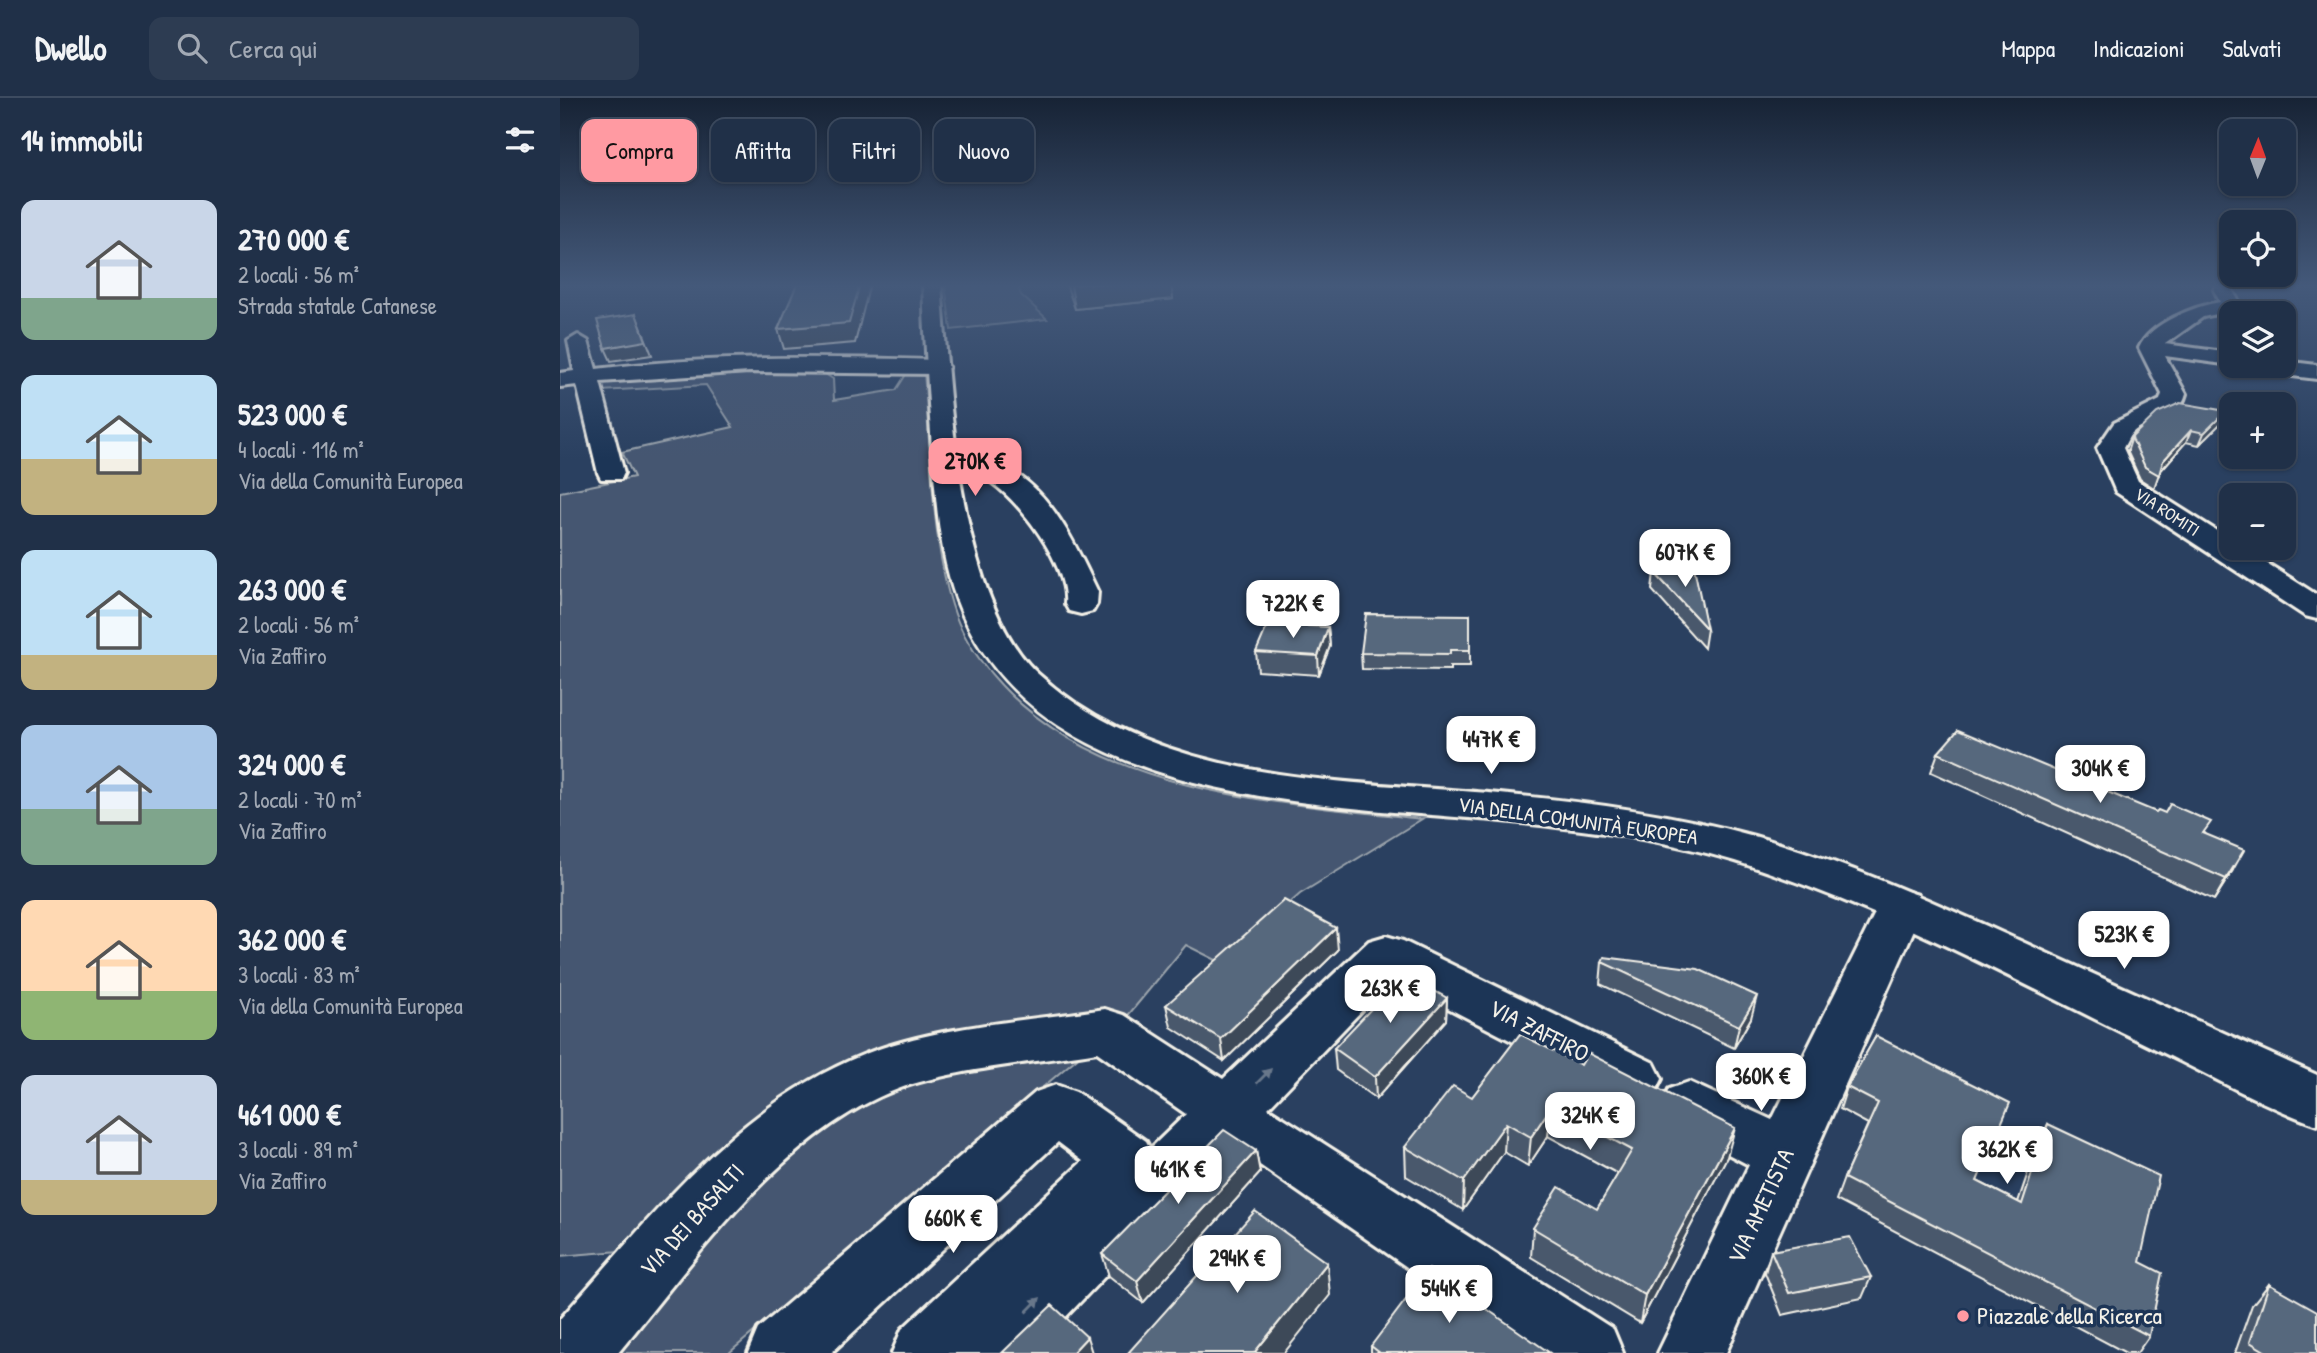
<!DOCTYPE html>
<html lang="it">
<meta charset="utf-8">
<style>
:root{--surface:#203048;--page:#2d3c52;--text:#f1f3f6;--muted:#a2a9b4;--line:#3d4b60;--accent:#ff9aa2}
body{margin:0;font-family:"Patrick Hand",sans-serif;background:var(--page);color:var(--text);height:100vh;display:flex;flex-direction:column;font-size:26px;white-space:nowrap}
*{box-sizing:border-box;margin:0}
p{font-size:23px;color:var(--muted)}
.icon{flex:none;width:38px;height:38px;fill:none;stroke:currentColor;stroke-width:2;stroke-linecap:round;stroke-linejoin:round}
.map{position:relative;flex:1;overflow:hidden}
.details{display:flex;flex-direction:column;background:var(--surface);width:560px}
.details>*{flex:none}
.hud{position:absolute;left:21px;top:21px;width:665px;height:63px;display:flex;gap:14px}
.needle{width:46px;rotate:1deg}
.tools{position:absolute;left:1659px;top:21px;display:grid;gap:14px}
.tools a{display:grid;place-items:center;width:77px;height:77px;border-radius:14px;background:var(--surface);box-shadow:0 2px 5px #0004,0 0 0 2px var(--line);font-size:35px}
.price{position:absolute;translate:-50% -60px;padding:0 16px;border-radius:14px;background:#fff;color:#222;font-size:23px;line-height:46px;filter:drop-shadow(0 2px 4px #0008)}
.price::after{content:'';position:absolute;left:50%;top:42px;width:21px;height:16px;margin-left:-10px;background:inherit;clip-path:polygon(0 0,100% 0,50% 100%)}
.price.on{background:var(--accent);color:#111}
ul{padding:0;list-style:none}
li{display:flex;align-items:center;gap:21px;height:175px;padding:0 21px}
li span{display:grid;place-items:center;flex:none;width:196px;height:140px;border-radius:14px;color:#555}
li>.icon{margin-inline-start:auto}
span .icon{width:84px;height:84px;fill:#fffc;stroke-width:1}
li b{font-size:30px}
h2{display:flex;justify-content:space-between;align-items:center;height:84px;padding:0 21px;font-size:30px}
.pill{padding:0 24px;border-radius:14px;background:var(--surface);box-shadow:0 2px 5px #0004,0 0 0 2px var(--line);font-size:24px;line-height:63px}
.pill.on{background:var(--accent);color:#111}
header{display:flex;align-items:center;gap:42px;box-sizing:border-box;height:98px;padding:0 35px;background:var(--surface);border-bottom:2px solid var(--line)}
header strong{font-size:33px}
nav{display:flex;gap:38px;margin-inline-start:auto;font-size:24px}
.search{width:490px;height:63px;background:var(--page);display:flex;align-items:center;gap:18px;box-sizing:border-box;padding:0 24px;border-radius:14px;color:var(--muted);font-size:26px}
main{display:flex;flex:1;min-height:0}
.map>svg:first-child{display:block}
.green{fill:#445771;stroke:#9ca4ac;stroke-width:2}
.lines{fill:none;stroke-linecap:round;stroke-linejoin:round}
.minor-casing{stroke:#f4f1e8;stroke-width:6}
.major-casing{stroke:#f4f1e8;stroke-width:6}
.minor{fill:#1d3557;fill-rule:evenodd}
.major{fill:#1d3557;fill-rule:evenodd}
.wall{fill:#4a596c;stroke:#f4f1e8;stroke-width:2}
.shaded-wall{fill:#3c4858;stroke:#f4f1e8;stroke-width:2}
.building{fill:#56677d;stroke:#f4f1e8;stroke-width:2}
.oneway{fill:#68778a}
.poi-dot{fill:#ff9aa2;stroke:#1d3557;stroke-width:2.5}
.labels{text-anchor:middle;stroke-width:7;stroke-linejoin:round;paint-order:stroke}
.far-street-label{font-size:18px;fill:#f4f1e8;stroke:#1d3557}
.street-label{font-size:21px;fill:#f4f1e8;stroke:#1d3557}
.near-street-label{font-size:24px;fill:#f4f1e8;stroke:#1d3557}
.near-poi-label{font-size:24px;fill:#f4f1e8;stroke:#1d3557;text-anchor:start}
</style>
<header>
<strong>Dwello</strong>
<div class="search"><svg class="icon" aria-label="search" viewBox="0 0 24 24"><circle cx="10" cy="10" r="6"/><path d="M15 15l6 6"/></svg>Cerca qui</div>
<nav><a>Mappa</a><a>Indicazioni</a><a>Salvati</a></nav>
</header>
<main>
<section class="details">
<h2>14 immobili<svg class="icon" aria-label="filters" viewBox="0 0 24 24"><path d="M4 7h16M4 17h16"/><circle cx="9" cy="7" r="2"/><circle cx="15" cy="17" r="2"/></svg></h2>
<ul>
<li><span style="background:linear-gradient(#c9d6e8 70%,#7fa58c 0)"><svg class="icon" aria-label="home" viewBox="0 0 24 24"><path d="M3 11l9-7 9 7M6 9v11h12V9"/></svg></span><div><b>270 000 €</b><p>2 locali · 56 m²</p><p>Strada statale Catanese</p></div></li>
<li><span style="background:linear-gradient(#bfe0f5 60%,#c2b280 0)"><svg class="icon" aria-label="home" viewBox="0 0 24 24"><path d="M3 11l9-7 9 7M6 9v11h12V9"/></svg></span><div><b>523 000 €</b><p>4 locali · 116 m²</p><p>Via della Comunità Europea</p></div></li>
<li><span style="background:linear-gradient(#bfe0f5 75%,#c2b280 0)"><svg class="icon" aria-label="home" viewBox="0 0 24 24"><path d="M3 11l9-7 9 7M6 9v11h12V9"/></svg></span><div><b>263 000 €</b><p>2 locali · 56 m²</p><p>Via Zaffiro</p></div></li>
<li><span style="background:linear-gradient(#a9c7e8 60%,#7fa58c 0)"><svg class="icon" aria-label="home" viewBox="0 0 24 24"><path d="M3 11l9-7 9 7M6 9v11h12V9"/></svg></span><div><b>324 000 €</b><p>2 locali · 70 m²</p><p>Via Zaffiro</p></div></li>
<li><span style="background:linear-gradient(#ffd9b3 65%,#8fb573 0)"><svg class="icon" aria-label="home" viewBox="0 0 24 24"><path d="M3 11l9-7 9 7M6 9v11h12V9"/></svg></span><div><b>362 000 €</b><p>3 locali · 83 m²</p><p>Via della Comunità Europea</p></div></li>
<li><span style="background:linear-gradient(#c9d6e8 75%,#c2b280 0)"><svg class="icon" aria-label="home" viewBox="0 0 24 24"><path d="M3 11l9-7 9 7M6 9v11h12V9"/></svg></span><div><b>461 000 €</b><p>3 locali · 89 m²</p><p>Via Zaffiro</p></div></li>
</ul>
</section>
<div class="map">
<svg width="1757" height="1255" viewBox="0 0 1757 1255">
<rect width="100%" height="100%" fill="#2a4060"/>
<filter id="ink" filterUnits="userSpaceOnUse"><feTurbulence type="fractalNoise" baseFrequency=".0143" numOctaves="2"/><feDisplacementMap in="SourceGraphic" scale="14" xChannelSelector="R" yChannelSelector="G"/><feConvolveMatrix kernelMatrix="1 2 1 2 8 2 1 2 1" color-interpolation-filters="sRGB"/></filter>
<g filter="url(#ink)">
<path class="green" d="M 385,186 L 457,186 L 461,197 L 487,221 L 391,232 Z
M 257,271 L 273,281 L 274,302 L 336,292 L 347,275 L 364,276 C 371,348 371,439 392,507 C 400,534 416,559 435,580 C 536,697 718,704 862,721 L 740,796 L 662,865 L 626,847 L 565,921 L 341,956 L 60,1153 L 0,1158 L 0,394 L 74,379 L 62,354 L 173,329 L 146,287 L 41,293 L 37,283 L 48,279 Z
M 522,956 L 169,1255 L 58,1255 L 181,1096 L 241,1035 L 348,976 Z"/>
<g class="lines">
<g class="minor-casing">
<path id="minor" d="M 1657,186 L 1675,186 L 1672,192 L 1680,205 L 1675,212 L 1643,219 L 1605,246 L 1671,255 L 1671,267 L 1605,258 L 1626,296 C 1618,326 1590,318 1572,335 C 1568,339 1566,345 1563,350 L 1578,383 L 1671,442 L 1671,450 L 1683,450 L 1757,497 L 1757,521 L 1745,518 L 1556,394 L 1537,350 L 1554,325 L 1600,302 L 1602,296 L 1579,250 C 1590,225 1635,208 1660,204 L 1654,192 Z
M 18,237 L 28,243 L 36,271 C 149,257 264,259 378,262 L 389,269 L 378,276 L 189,274 L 40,284 L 64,375 L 61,381 L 41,381 L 38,375 L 17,287 L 0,289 L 0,275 L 14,273 L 8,243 Z
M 1724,263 L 1757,267 L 1757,281 L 1707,275 L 1696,268 L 1724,268 Z
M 387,359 C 403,361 426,359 441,367 C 492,391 515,447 538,494 L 537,506 L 533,513 L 521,516 L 509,513 L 505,506 C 509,468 459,400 426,381 C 413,374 392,376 378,373 L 374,367 L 378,361 Z
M 1341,792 L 1358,797 L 1364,809 L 1166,1255 L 1098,1255 L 1189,1067 L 1109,1025 L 1101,1008 L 1109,991 L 1129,984 L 1212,1022 L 1318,809 L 1324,797 Z
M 826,838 L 843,843 L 1094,965 L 1102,981 L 1094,997 L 1075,1004 L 1056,997 L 832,881 L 708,1010 L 1053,1231 L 1063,1255 L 971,1255 L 671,1047 L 471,1255 L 332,1255 L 342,1231 L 523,1063 L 498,1044 L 271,1255 L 188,1255 L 198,1231 L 476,994 L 496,987 L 516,994 L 586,1043 L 590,1051 L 626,1016 L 537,954 C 478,964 393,971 338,991 C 222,1035 135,1162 58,1255 L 0,1255 L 0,1221 C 91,1120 175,1008 305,956 C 380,927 467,923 545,911 L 564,917 L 663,981 L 809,843 Z"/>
</g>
<g class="major-casing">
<path id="major" d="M 363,186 L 381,186 C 390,294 396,498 477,575 C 599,687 786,682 940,696 C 1026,704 1111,715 1194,738 C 1285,764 1371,803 1458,842 C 1558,887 1657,932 1757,977 L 1757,1027 C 1706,1009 1657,981 1608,957 C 1467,889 1326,810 1175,763 C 1097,739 1014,730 932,722 C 753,706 473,704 397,503 C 379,455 376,401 372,350 C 368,295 365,241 363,186 Z"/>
</g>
<use href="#minor" class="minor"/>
<use href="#major" class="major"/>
</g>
<path class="wall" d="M 506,186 L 611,186 L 613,201 L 515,211 Z
M 1661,325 L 1639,347 L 1626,344 L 1600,373 L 1594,390 L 1580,381 L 1568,355 L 1568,351 L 1572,339 Z
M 1094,474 L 1147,531 L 1144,550 L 1092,492 Z
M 910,517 L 910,568 L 890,568 L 890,572 L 802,571 L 801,555 Z
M 768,529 L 770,548 L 759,577 L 698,573 L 696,554 Z
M 1378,655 L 1645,735 L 1673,772 L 1654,802 L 1371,674 Z
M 778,852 L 664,963 L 611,929 L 606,907 Z
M 1042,864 L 1191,920 L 1174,950 L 1040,886 Z
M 887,900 L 886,922 L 816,1001 L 776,972 L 774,950 Z
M 960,936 L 1167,1059 L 1080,1225 L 971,1159 L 973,1130 L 1037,1111 L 1058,1076 L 988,1038 L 968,1068 L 944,1054 L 903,1112 L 846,1078 L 845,1049 L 912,999 Z
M 1316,938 L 1417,1083 L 1458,1104 L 1477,1048 L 1488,1026 L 1580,1164 L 1589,1238 L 1577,1255 L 1566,1255 L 1276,1102 L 1284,1080 L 1308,1026 L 1280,1011 L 1287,989 Z
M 696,1053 L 700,1075 L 583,1205 L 549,1178 L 542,1156 Z
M 1211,1153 L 1311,1179 L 1302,1200 L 1222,1217 L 1205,1175 Z
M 1709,1186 L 1757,1255 L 1675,1255 L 1692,1207 Z
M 811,1248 L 990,1255 L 811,1255 Z"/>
<path class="shaded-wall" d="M 300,186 L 310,186 L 295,245 L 224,251 L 218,231 Z
M 525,186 L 611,186 L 613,201 L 515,211 L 511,187 Z
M 76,216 L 92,257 L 51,263 L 45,250 Z
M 1666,313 L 1661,325 L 1639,347 L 1644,335 Z
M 1631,332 L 1626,344 L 1598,376 L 1603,363 Z
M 768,529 L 770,548 L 759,577 L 758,558 Z
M 1684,752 L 1673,772 L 1654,802 L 1666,781 Z
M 776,830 L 778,852 L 664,963 L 661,941 Z
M 1197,898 L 1191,920 L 1174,950 L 1179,928 Z
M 887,900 L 886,922 L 816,1001 L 815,979 Z
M 991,1009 L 988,1038 L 968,1068 L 971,1039 Z
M 946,1025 L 944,1054 L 903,1112 L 904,1083 Z
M 1175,1030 L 1167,1059 L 1080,1225 L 1085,1197 Z
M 696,1053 L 700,1075 L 583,1205 L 577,1183 Z
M 767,1165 L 770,1197 L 724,1255 L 694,1255 Z
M 527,1239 L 532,1255 L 512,1255 Z"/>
<path class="building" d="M 237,186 L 300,186 L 289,225 L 218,231 Z
M 76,216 L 86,243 L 45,250 L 37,222 Z
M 1620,305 L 1666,313 L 1644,335 L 1631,332 L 1603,363 L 1599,377 L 1585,369 L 1573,343 L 1572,339 L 1597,315 Z
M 1134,469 L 1147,531 L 1094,474 Z
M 806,516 L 910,517 L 910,552 L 890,552 L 890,556 L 801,555 Z
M 708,526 L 768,529 L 758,558 L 696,554 Z
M 1398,632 L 1596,714 L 1598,712 L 1605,715 L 1610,706 L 1651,724 L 1643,735 L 1684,752 L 1666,781 L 1378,655 Z
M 724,802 L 776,830 L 661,941 L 606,907 Z
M 1044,859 L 1138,871 L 1197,898 L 1179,928 L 1042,864 Z
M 844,876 L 887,900 L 815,979 L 774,950 Z
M 960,936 L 1021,967 L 1028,955 L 1175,1030 L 1085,1197 L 973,1130 L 999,1089 L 1037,1111 L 1072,1052 L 991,1009 L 971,1039 L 946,1025 L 904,1083 L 845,1049 L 893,988 L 912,999 Z
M 1316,938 L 1450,1005 L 1417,1083 L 1462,1106 L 1488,1026 L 1599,1078 L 1580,1164 L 1602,1175 L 1589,1238 L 1284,1080 L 1318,1005 L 1287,989 Z
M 664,1032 L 696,1053 L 577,1183 L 542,1156 Z
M 695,1113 L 767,1165 L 694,1255 L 568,1255 Z
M 1290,1139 L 1311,1179 L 1229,1195 L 1211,1153 Z
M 869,1171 L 990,1255 L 820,1255 L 811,1248 Z
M 1709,1186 L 1757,1213 L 1757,1255 L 1708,1255 L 1690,1244 Z
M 492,1207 L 527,1239 L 512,1255 L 442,1255 Z"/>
<defs><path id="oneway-solid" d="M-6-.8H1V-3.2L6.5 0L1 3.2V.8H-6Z" transform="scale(1.75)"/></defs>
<g class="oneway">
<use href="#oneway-solid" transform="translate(704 978) rotate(-45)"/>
<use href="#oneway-solid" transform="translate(473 1207) rotate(-45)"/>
</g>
</g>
<linearGradient id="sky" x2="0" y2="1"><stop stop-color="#172335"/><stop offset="0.52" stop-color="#44597a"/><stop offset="1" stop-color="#44597a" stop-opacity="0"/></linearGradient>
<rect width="1757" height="361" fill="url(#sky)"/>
<circle class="poi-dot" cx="1403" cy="1218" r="7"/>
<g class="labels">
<g class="far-street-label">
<text transform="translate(1607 414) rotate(33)" y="6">VIA ROMITI</text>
</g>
<g class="street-label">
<text transform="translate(1018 723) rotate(8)" y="7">VIA DELLA COMUNITÀ EUROPEA</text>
</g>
<g class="near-street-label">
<text transform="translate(979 933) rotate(27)" y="8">VIA ZAFFIRO</text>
<text transform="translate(1201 1108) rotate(-65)" y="8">VIA AMETISTA</text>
<text transform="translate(132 1122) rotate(-48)" y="8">VIA DEI BASALTI</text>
</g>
<g class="near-poi-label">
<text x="1417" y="1226">Piazzale della Ricerca</text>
</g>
</g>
</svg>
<div class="tools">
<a><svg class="needle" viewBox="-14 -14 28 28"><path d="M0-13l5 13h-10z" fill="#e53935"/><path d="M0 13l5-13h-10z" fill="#a2a9b4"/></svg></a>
<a><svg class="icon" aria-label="locate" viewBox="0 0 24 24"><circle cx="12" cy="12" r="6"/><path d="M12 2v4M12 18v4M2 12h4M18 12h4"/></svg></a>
<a><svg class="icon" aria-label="layers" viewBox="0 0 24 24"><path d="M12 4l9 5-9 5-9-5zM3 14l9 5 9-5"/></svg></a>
<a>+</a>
<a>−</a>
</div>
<b class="price on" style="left:415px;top:400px">270K €</b>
<b class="price" style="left:1125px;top:491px">607K €</b>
<b class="price" style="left:733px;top:542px">722K €</b>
<b class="price" style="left:931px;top:678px">447K €</b>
<b class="price" style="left:1540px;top:707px">304K €</b>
<b class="price" style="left:1564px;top:873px">523K €</b>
<b class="price" style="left:830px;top:927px">263K €</b>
<b class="price" style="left:1201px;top:1015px">360K €</b>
<b class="price" style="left:1030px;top:1054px">324K €</b>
<b class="price" style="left:1447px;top:1088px">362K €</b>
<b class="price" style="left:618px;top:1108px">461K €</b>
<b class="price" style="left:393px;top:1157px">660K €</b>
<b class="price" style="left:677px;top:1197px">294K €</b>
<b class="price" style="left:889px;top:1227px">544K €</b>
<div class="hud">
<a class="pill on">Compra</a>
<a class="pill">Affitta</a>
<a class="pill">Filtri</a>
<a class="pill">Nuovo</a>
</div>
</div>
</main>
